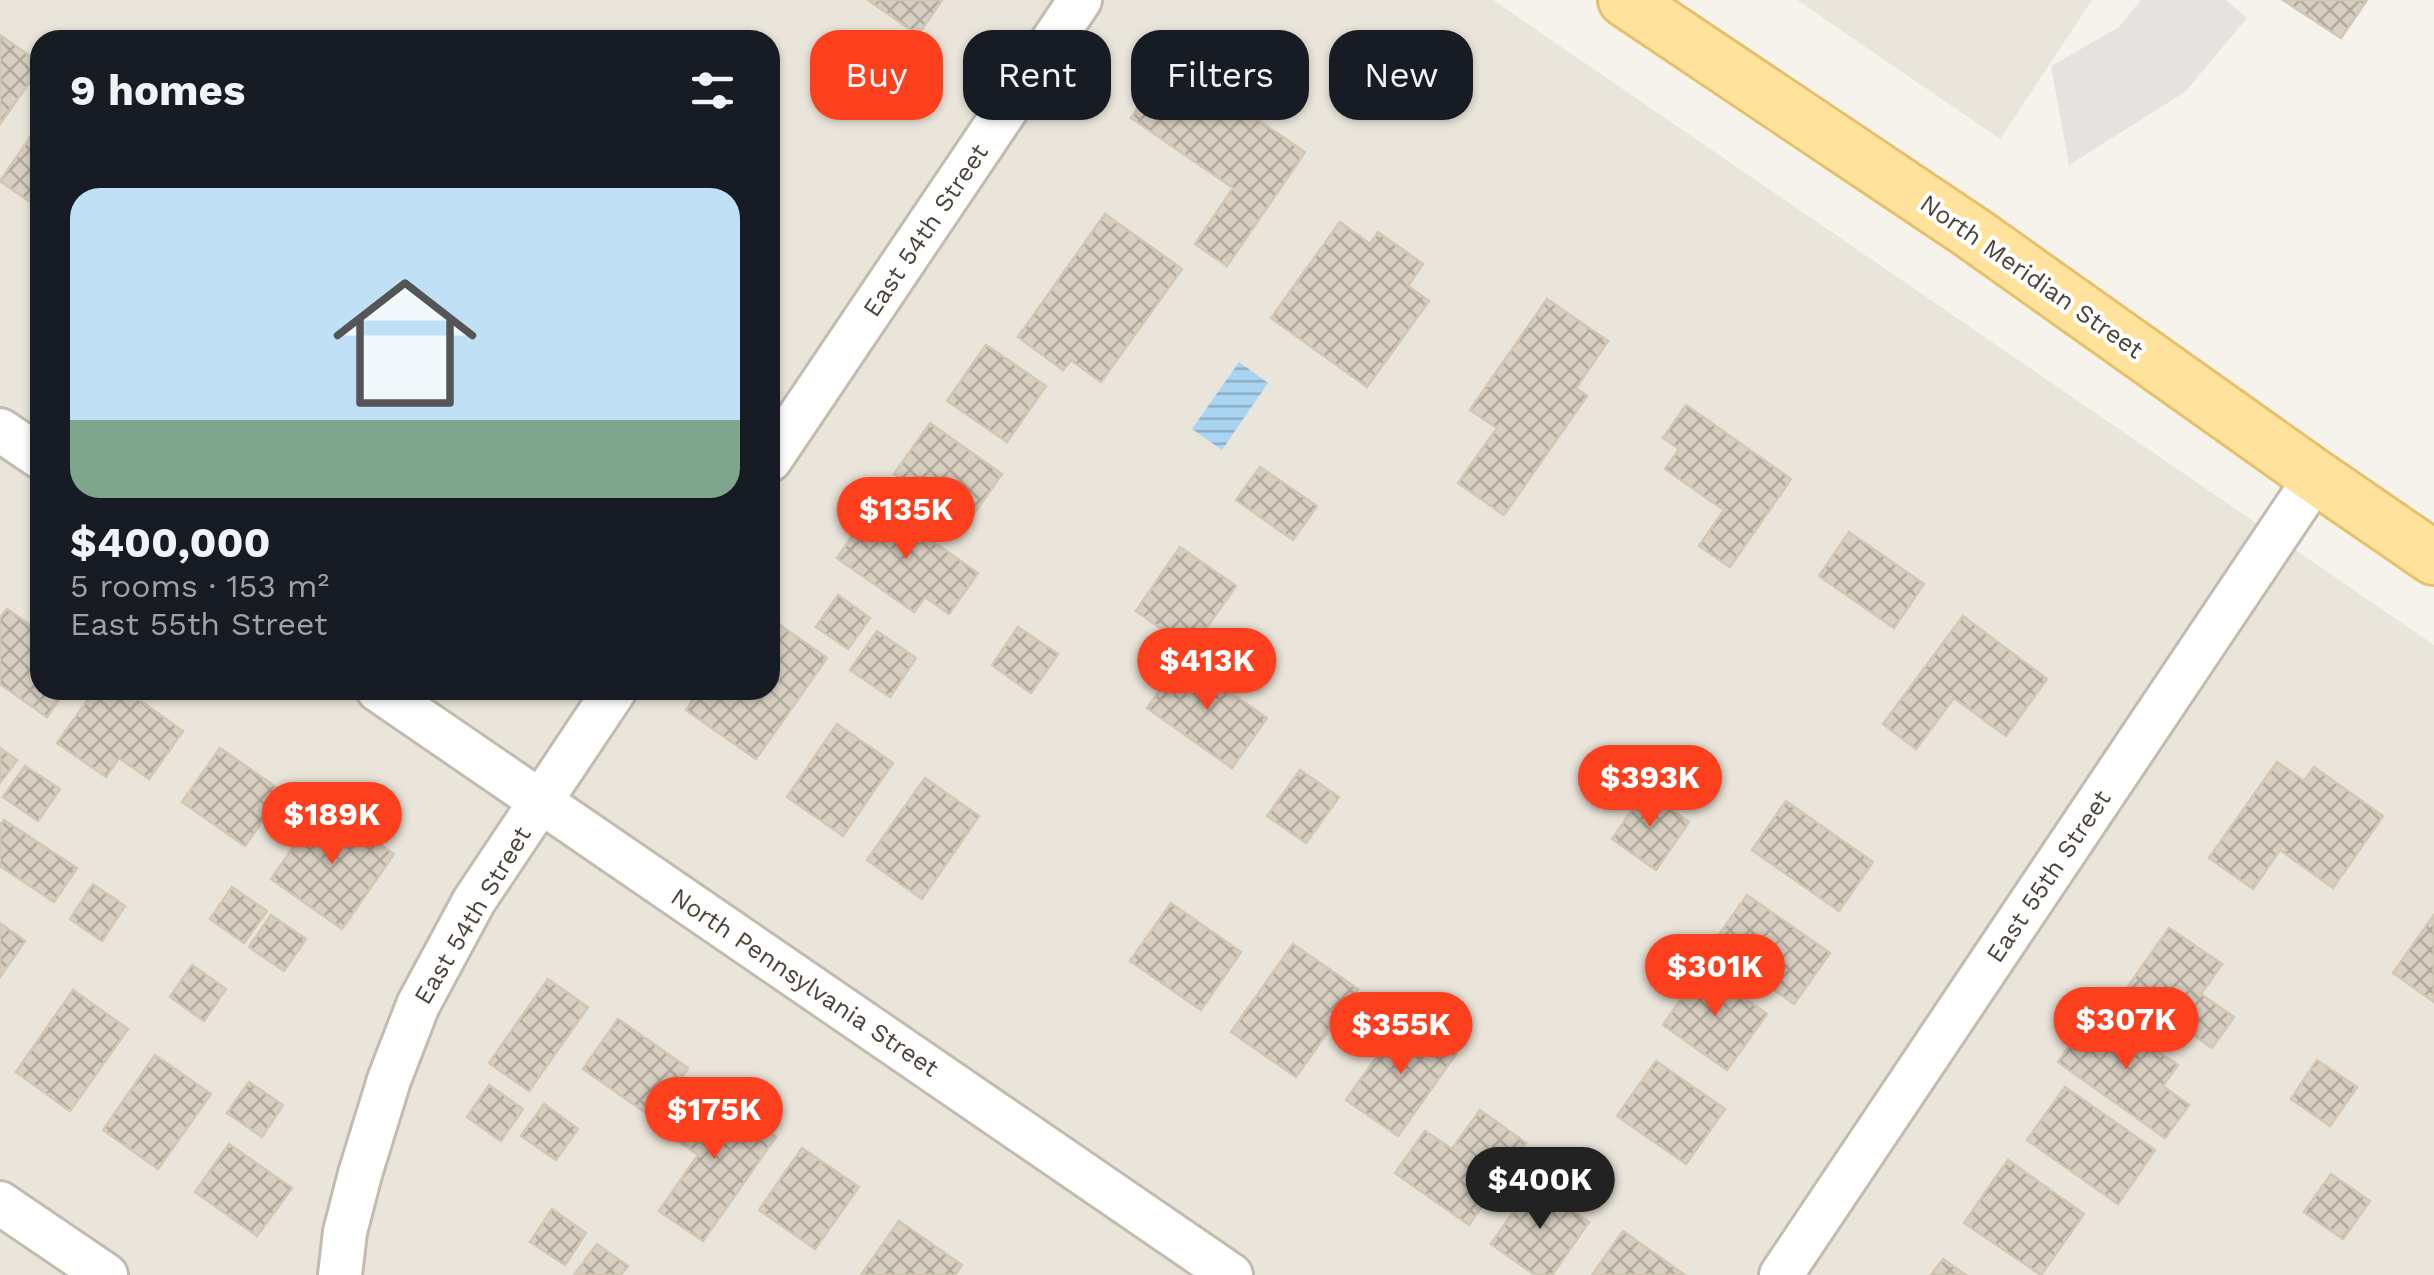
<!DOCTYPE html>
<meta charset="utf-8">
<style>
:root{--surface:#171b24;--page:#20242c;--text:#f1f3f6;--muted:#9ea1a6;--line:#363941;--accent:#fc3f1d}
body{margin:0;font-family:"Work Sans",sans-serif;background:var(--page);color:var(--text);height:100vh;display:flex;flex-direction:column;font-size:38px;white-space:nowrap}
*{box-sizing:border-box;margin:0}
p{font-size:32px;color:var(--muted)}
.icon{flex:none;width:55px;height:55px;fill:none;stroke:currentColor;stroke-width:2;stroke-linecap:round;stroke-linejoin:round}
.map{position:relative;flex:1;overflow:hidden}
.side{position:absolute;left:30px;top:30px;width:750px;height:670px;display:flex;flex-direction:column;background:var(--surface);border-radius:30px;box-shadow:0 2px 8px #0004}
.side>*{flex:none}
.guide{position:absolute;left:810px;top:30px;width:950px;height:90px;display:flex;gap:20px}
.price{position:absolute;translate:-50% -85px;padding:0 22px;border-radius:35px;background:var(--accent);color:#fff;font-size:32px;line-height:65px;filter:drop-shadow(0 2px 5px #0008)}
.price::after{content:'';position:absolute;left:50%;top:60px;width:30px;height:22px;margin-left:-15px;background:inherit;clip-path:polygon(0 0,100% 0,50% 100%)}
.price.selected{background:#222;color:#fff}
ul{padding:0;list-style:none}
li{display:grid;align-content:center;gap:20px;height:530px;padding:0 40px}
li+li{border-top:2px solid var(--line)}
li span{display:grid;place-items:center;height:310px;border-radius:30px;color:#555}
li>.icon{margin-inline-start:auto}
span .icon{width:180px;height:180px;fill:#fffc;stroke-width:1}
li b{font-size:42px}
h2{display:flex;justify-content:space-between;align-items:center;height:120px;padding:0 40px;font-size:42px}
.tag{padding:0 35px;border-radius:30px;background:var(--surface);box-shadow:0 2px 8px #0004;font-size:35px;line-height:90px}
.tag.selected{background:var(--accent);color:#fff}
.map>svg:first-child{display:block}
.residential{fill:#eae5da;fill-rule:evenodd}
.parking{fill:#e5e3e0}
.water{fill:url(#water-rules)}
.building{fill:url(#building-cross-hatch);stroke:#d3c7b4;stroke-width:2.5}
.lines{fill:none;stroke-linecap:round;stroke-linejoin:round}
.minor-casing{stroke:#c2bbae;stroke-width:48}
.major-casing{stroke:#e6c16a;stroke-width:58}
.minor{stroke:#fff;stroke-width:42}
.major{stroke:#ffe39c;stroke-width:52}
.labels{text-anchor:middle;stroke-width:8;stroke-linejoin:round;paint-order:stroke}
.street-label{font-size:25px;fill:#4b4439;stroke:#fff}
</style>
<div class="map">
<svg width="2434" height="1275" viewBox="0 0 2434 1275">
<defs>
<pattern id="water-rules" width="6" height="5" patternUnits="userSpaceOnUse" patternTransform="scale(2.5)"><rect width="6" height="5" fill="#a9d4f2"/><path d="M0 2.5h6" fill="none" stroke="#8caec5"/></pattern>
<pattern id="building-cross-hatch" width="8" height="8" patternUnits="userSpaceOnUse" patternTransform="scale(2.5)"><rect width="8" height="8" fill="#d8cfc1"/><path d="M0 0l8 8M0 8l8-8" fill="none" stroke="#b1aa9e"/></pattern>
</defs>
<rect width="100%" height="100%" fill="#f6f3ec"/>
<path class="residential" d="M 0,0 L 1493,0 L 2434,645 L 2434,1275 L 0,1275 ZM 40,40 L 770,40 L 770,690 L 40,690 Z
M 1797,0 L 2092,0 L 2000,139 Z"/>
<path class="parking" d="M 2141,0 L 2226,0 L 2247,18 L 2185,92 L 2069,165 L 2051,66 L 2119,27 Z"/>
<path class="water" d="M 1239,362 L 1268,383 L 1222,450 L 1192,429 Z"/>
<path class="building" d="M 868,0 L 942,0 L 918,35 Z
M 2283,0 L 2367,0 L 2341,38 Z
M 0,35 L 40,63 L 40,67 L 0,124 Z
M 1170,60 L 1305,152 L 1227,266 L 1195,244 L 1233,188 L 1131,118 Z
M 40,123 L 40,209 L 0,181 Z
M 1105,214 L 1182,269 L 1101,382 L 1071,360 L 1063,370 L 1018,337 Z
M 1340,222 L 1370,244 L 1378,232 L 1423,264 L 1408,286 L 1429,301 L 1367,387 L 1271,318 Z
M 1547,299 L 1608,341 L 1576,388 L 1587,396 L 1504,515 L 1458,483 L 1497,428 L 1470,410 Z
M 986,345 L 1046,386 L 1007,442 L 947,401 Z
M 1686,405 L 1791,479 L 1730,567 L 1699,546 L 1724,510 L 1665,469 L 1679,449 L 1663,438 Z
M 930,423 L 1002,474 L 966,525 L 894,474 Z
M 1260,467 L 1317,506 L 1293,540 L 1236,500 Z
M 876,502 L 978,573 L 949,614 L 925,597 L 914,612 L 837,558 Z
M 1849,532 L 1924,584 L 1894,628 L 1819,576 Z
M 1180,547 L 1236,586 L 1191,650 L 1136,611 Z
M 838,595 L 870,618 L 848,649 L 816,627 Z
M 7,609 L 40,632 L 40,690 L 66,690 L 47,717 L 0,684 L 0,618 Z
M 1963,616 L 2047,679 L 2006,736 L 1954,698 L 1916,749 L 1883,724 Z
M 770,618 L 827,658 L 756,759 L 686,710 L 700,690 L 770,690 Z
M 1018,627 L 1058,654 L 1031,693 L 992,665 Z
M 877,631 L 916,658 L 890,697 L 850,670 Z
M 1182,659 L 1267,718 L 1232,768 L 1147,708 Z
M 95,690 L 125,690 L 183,731 L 149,779 L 119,758 L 106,777 L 57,743 Z
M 837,724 L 893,763 L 843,836 L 787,797 Z
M 0,748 L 17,760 L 0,783 Z
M 220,748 L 283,792 L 245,846 L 182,802 Z
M 2277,762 L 2304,781 L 2314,767 L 2383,816 L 2333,888 L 2280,850 L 2253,889 L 2209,858 Z
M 25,766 L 60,789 L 38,821 L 3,797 Z
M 1300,770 L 1339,797 L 1306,843 L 1267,816 Z
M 925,778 L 979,816 L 922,899 L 867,860 Z
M 1645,791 L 1689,822 L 1656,870 L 1612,839 Z
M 1786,801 L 1873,862 L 1839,911 L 1752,850 Z
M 323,804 L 394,854 L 342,929 L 271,879 Z
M 4,820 L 77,868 L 54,902 L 0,866 L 0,825 Z
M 93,884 L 125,906 L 102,941 L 70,919 Z
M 232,887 L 267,911 L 244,943 L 210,919 Z
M 1747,895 L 1830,953 L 1794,1004 L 1711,946 Z
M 1171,903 L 1241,952 L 1201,1010 L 1130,961 Z
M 271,915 L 306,939 L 284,971 L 249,947 Z
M 2434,915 L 2434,1002 L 2393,973 Z
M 0,923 L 25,941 L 0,977 Z
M 2169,928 L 2222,964 L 2201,994 L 2234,1017 L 2212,1048 L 2127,988 Z
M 1293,944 L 1358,989 L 1296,1077 L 1231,1032 Z
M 192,965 L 226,989 L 204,1021 L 170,997 Z
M 1702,968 L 1767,1014 L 1727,1070 L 1663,1025 Z
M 548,979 L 588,1007 L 529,1091 L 489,1063 Z
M 73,990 L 128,1029 L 70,1111 L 16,1072 Z
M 2096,1008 L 2178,1065 L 2163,1086 L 2189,1105 L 2165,1138 L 2058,1062 Z
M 1404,1018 L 1456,1054 L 1398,1136 L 1346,1100 Z
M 618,1019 L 688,1068 L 653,1118 L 583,1069 Z
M 155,1055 L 211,1094 L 158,1169 L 103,1130 Z
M 2317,1060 L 2357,1087 L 2330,1126 L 2291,1099 Z
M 1656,1061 L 1725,1109 L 1686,1164 L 1617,1116 Z
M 249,1082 L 283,1105 L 262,1137 L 227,1113 Z
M 489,1085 L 523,1109 L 501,1141 L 467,1117 Z
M 705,1087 L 776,1137 L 703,1241 L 659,1211 L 698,1155 L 671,1136 Z
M 2065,1087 L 2155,1150 L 2118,1204 L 2027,1140 Z
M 544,1104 L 578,1129 L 556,1160 L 521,1136 Z
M 1480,1110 L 1526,1143 L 1469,1225 L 1395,1173 L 1425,1131 L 1452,1149 Z
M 229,1144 L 292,1188 L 257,1236 L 195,1192 Z
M 802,1148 L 859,1187 L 815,1249 L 759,1210 Z
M 2008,1160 L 2084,1214 L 2041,1275 L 1964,1223 Z
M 2331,1174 L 2370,1201 L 2343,1239 L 2304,1212 Z
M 1533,1183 L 1589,1222 L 1552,1275 L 1535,1275 L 1491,1244 Z
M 552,1209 L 586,1233 L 565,1265 L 530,1242 Z
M 899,1221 L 962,1265 L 955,1275 L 861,1275 Z
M 1623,1231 L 1685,1275 L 1592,1275 Z
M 597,1244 L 628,1266 L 621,1275 L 574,1275 Z
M 1943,1259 L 1966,1275 L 1931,1275 Z"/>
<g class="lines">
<g class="minor-casing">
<path id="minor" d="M 0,430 L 40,457
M 770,460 L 1080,0
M 378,690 L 1231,1275
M 0,1203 L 106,1275
M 340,1275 L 345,1232 L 360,1174 L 389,1080 L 418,1005 L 474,901 L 615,690
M 1781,1275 L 2316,477"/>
</g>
<g class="major-casing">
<path id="major" d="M 1625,0 L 1971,232 L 2316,477 L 2434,558"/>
</g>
<use href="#minor" class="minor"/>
<use href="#major" class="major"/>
</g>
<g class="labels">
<g class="street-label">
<text transform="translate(925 230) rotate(-56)" y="9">East 54th Street</text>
<text transform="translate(2032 276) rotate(35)" y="9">North Meridian Street</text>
<text transform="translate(2048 876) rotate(-56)" y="9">East 55th Street</text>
<text transform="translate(472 915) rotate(-59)" y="9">East 54th Street</text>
<text transform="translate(805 982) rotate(34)" y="9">North Pennsylvania Street</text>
</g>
</g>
</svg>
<b class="price" style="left:906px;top:562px">$135K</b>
<b class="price" style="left:1207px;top:713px">$413K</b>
<b class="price" style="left:1650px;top:830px">$393K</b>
<b class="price" style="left:332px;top:867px">$189K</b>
<b class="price" style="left:1715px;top:1019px">$301K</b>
<b class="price" style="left:2126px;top:1072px">$307K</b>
<b class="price" style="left:1401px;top:1077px">$355K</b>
<b class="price" style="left:714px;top:1162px">$175K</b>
<b class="price selected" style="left:1540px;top:1232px">$400K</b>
<div class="guide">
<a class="tag selected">Buy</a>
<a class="tag">Rent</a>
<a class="tag">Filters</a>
<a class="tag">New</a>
</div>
<section class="side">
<h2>9 homes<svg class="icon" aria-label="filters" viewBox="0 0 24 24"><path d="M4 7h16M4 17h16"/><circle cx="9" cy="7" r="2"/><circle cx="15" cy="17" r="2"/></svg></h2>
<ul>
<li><span style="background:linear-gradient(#bfe0f5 75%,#7fa58c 0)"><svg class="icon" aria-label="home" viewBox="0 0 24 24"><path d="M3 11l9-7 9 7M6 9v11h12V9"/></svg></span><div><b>$400,000</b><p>5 rooms · 153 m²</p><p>East 55th Street</p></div></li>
</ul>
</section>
</div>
